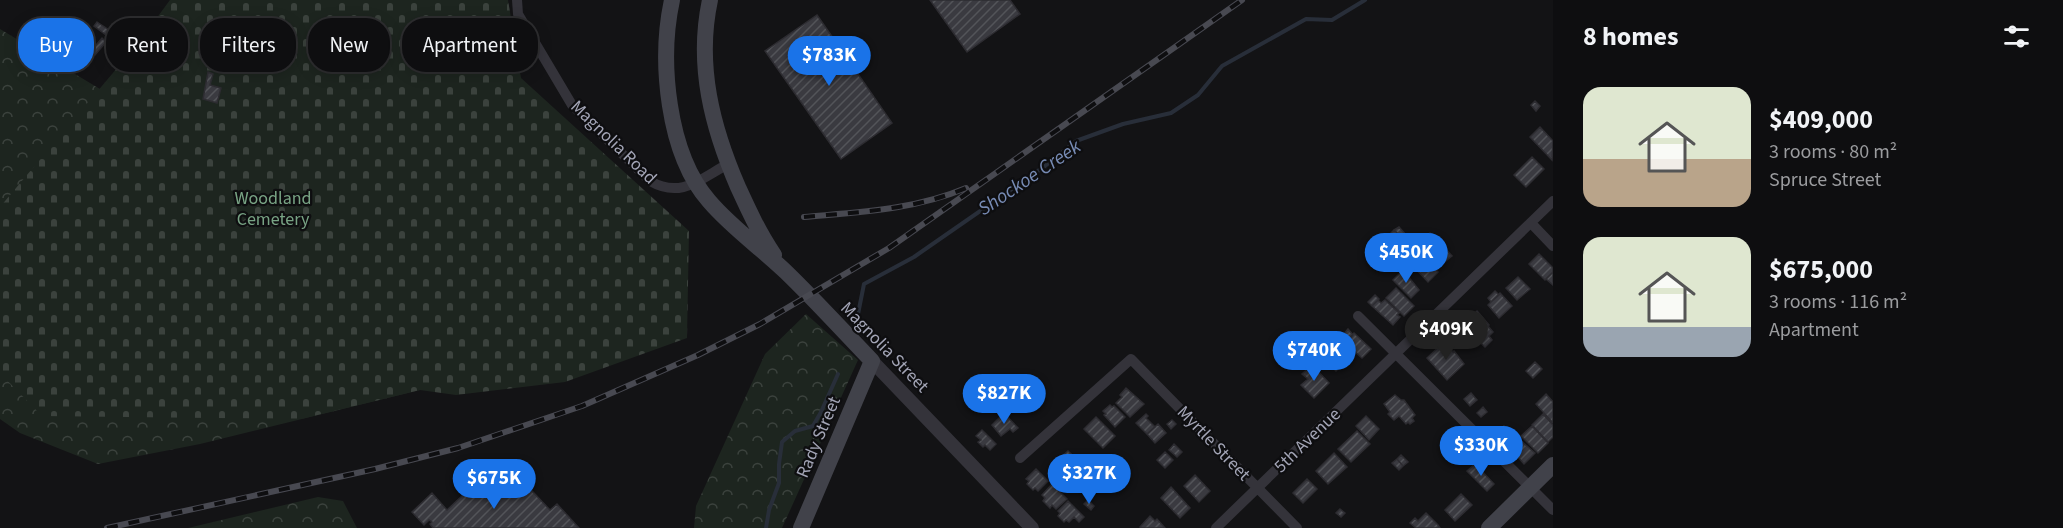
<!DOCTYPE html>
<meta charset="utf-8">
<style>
:root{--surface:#0e0e10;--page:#171719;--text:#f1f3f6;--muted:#9b9c9f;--line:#2e2e30;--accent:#1a73e8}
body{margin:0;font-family:"Source Sans 3",sans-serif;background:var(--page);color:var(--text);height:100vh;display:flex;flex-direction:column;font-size:22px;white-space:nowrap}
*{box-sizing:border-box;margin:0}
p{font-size:20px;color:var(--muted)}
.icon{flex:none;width:33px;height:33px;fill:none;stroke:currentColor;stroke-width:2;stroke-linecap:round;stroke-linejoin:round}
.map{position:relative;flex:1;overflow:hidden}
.side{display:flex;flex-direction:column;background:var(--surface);width:510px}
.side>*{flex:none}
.guide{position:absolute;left:18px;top:18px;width:570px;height:54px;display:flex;gap:12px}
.price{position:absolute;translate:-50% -51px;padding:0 14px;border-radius:21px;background:var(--accent);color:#fff;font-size:20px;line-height:39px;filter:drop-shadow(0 2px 3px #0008)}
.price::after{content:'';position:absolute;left:50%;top:36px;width:18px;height:14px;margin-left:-9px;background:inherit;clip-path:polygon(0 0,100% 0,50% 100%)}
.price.on{background:#222;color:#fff}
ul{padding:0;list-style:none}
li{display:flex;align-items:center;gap:18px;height:150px;padding:0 30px}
li span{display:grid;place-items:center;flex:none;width:168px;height:120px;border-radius:18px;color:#555}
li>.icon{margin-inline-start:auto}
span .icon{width:72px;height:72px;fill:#fffc;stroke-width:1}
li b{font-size:26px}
h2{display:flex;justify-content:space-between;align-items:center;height:72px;padding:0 30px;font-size:26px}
.chip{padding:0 21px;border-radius:24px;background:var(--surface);box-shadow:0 3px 15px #0003,0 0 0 2px var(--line);font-size:21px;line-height:54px}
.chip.on{background:var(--accent);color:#fff}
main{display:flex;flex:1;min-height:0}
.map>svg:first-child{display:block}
.forest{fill:url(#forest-crowns)}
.cemetery{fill:url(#cemetery-stones)}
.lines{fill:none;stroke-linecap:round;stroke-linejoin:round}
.stream{stroke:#282e39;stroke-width:4}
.building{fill:url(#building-hatch);stroke:#2d2c31;stroke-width:1.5}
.minor{stroke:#34333a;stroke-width:10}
.tertiary{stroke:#34333a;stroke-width:14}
.secondary{stroke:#41424a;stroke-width:16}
.rail-casing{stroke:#484951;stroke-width:6}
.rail{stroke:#0e0e10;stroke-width:4;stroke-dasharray:11;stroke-linecap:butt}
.labels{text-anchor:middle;stroke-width:4.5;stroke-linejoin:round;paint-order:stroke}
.street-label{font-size:18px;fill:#a3a5b6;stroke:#0e0e10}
.park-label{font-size:18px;fill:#78a384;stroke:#0e0e10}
.water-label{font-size:20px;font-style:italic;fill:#778bb4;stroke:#0e0e10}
</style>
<main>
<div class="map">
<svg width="1553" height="528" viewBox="0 0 1553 528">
<defs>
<pattern id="forest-crowns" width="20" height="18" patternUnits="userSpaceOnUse" patternTransform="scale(1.5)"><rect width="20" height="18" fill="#1d251f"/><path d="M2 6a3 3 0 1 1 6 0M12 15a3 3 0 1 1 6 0" fill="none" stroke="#3b423d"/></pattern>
<pattern id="cemetery-stones" width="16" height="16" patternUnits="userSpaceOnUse" patternTransform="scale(1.5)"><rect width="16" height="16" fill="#1d251f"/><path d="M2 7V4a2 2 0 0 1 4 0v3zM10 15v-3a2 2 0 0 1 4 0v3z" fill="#3b423d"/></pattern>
<pattern id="building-hatch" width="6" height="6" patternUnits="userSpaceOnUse" patternTransform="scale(1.5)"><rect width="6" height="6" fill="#3a3a40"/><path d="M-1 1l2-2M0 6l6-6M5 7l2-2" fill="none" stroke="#535459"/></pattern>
</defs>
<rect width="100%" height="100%" fill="#131315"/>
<path class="forest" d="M 0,29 L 110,95 L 420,390 L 200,444 L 98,464 L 20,433 L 0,419 Z
M 806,314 L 858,360 L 782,528 L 694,528 L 696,506 L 765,354 Z
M 318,497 L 343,501 L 357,528 L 188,528 Z"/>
<path class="cemetery" d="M 170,0 L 508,0 L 521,78 L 689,231 L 687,338 L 565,382 L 456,395 L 420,390 L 301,419 L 42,416 L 0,373 L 0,207 L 139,42 Z"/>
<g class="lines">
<path class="stream" d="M 855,329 L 864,284 L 914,257 L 1045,166 L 1076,141 L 1123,124 L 1171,113 L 1198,95 L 1222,66 L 1306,19 L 1332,20 L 1365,0
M 766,528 L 769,510 L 779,483 L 779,464 L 782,442 L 795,431 L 813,426 L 821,412 L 838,374"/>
</g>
<path class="building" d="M 930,0 L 1010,0 L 1020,14 L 967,52 Z
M 817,15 L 892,123 L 841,159 L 765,51 Z
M 97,22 L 109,30 L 106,35 L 94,26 Z
M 102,38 L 106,42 L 95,55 L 91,51 Z
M 208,72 L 213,74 L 210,85 L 221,88 L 217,103 L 203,99 Z
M 1535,101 L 1540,106 L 1536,111 L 1531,105 Z
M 1540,127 L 1553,141 L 1552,160 L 1530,137 Z
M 1532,157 L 1544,169 L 1526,187 L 1514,175 Z
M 1399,227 L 1406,235 L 1401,237 L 1394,230 Z
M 1394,230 L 1401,237 L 1390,248 L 1383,241 Z
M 1430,233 L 1433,237 L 1424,244 L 1421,241 Z
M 1434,236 L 1452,256 L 1442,264 L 1424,245 Z
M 1418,251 L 1422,255 L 1412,265 L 1409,260 Z
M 1539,254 L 1553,268 L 1553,272 L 1545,280 L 1529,264 Z
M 1422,255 L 1438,272 L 1428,282 L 1412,265 Z
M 1403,270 L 1419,290 L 1411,298 L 1393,280 Z
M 1553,272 L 1553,285 L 1546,279 Z
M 1518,277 L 1530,289 L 1517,300 L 1506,288 Z
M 1396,288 L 1414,306 L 1404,316 L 1386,298 Z
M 1495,291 L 1499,295 L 1491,302 L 1488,298 Z
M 1500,293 L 1512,306 L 1499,318 L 1488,305 Z
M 1375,295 L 1379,299 L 1372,306 L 1368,302 Z
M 1378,300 L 1381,303 L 1385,300 L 1399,313 L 1397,315 L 1400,317 L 1393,325 L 1372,306 Z
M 1477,311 L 1489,325 L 1488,326 L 1493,332 L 1489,336 L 1492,340 L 1485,347 L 1462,326 Z
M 1348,329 L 1353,335 L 1349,339 L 1344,334 Z
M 1354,333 L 1371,349 L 1362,358 L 1345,343 Z
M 1324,338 L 1346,361 L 1336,371 L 1314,348 Z
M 1444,342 L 1453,352 L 1454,351 L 1464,364 L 1447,380 L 1427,358 Z
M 1535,362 L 1542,369 L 1533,378 L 1526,371 Z
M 1312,365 L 1329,383 L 1314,398 L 1301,385 L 1308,379 L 1302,374 Z
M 1126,388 L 1144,404 L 1130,417 L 1116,403 L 1122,397 L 1120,395 Z
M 1471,393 L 1477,400 L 1470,406 L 1464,399 Z
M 1546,394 L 1553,402 L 1553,423 L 1536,404 Z
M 1395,395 L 1401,400 L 1404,400 L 1415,415 L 1412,418 L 1414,421 L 1410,424 L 1408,422 L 1406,424 L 1399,416 L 1394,420 L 1388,414 L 1390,412 L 1384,404 Z
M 1110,405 L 1112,407 L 1114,406 L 1125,417 L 1115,427 L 1104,415 L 1106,414 L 1103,411 Z
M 1483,407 L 1487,412 L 1481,417 L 1477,413 Z
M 1004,413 L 1018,428 L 1013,432 L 1010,429 L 1001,436 L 992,425 Z
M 1146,414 L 1148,416 L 1146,418 L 1155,427 L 1147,434 L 1136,423 Z
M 1543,414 L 1553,425 L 1553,437 L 1548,442 L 1532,425 Z
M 1366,416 L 1379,429 L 1369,440 L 1356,426 Z
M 1096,417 L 1115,436 L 1103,448 L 1084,429 Z
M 1172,420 L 1176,424 L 1171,429 L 1167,424 Z
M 1158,424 L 1166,433 L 1155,443 L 1147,434 Z
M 1504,426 L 1535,453 L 1524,464 L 1496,433 Z
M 1532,426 L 1548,443 L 1538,453 L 1521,436 Z
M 982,430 L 996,444 L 990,450 L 985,445 L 983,447 L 978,442 L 981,440 L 976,436 Z
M 1357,431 L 1370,444 L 1351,462 L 1338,449 Z
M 1455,436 L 1462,443 L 1454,450 L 1447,443 Z
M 1174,444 L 1182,452 L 1177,457 L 1169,450 Z
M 1068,451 L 1090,472 L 1081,481 L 1059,459 Z
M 1165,452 L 1173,460 L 1165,468 L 1157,460 Z
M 1334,453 L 1347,467 L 1328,484 L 1316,471 Z
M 1401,455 L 1408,462 L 1403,466 L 1397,459 Z
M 1397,459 L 1403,466 L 1399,470 L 1392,463 Z
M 1104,463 L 1115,473 L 1107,482 L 1096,472 Z
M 1475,464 L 1494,484 L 1487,491 L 1467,471 Z
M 1036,469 L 1048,481 L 1038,491 L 1035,488 L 1033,490 L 1027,484 L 1029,481 L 1026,479 Z
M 517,475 L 550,510 L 557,504 L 579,528 L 433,528 L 430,524 L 432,522 L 429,520 L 424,525 L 412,512 L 432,493 L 447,510 L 479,480 L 494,496 Z
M 1195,475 L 1210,491 L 1199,502 L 1184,486 Z
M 1307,479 L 1317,489 L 1303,503 L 1293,493 Z
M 1052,484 L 1067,499 L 1056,509 L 1052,505 L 1050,508 L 1043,501 L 1045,498 L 1042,495 Z
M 1171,487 L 1190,508 L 1180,518 L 1161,498 Z
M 1461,494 L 1472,505 L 1455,521 L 1445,510 Z
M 1088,500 L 1094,506 L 1091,510 L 1084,504 Z
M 1068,501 L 1084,517 L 1079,522 L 1074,517 L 1069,522 L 1066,520 L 1064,522 L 1058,516 L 1060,513 L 1058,511 Z
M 1340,509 L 1345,513 L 1341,517 L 1336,513 Z
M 1426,513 L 1438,525 L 1440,528 L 1416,528 L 1410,523 L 1415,518 L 1418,521 Z
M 1150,516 L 1155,521 L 1157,519 L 1165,528 L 1141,528 L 1140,527 Z"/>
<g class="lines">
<path class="minor" d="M 517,0 L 518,14 L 572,105 L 650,181 C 681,199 700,179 728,164
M 1531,223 L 1553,246
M 1358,316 L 1553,510
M 1020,458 L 1131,359 L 1297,528
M 1216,528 L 1553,201"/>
<path class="tertiary" d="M 872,361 L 1032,528"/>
<path class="secondary" d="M 672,0 C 659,60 667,153 709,201 C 732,228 761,248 786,272 C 816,301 844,332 872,361 L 801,528
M 710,0 C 696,65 712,127 738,187 C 749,211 759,233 774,255
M 1489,528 L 1553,465"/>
<g class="rail-casing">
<path id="rail" d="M 804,217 C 859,212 914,210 966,188
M 107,528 L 375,469 L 458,448 L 582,406 L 698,355 L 760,324 L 889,248 L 1242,0"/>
</g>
<use href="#rail" class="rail"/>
</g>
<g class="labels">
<g class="street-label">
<text transform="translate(614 142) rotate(44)" y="6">Magnolia Road</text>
<text transform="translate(885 347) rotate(46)" y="6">Magnolia Street</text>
<text transform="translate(818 437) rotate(-67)" y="6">Rady Street</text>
<text transform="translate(1307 440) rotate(-44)" y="6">5th Avenue</text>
<text transform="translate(1214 443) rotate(46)" y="6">Myrtle Street</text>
</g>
<g class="park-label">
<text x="273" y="204">Woodland<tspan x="273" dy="21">Cemetery</tspan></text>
</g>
<g class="water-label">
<text transform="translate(1029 177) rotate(-34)" y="7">Shockoe Creek</text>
</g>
</g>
</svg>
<b class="price" style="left:829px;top:87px">$783K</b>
<b class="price" style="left:1406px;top:284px">$450K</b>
<b class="price on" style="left:1446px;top:361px">$409K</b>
<b class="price" style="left:1314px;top:382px">$740K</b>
<b class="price" style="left:1004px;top:425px">$827K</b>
<b class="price" style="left:1481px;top:477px">$330K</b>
<b class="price" style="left:1089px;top:505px">$327K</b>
<b class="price" style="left:494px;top:510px">$675K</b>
<div class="guide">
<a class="chip on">Buy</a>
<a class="chip">Rent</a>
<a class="chip">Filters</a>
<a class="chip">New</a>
<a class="chip">Apartment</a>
</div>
</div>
<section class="side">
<h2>8 homes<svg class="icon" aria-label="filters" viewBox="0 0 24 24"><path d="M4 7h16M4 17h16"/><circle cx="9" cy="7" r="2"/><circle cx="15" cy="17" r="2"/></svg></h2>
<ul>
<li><span style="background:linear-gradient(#dfe7d0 60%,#b9a48a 0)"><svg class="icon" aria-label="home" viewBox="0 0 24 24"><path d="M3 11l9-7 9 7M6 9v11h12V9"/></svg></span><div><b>$409,000</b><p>3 rooms · 80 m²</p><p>Spruce Street</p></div></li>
<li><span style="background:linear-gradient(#dfe7d0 75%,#9aa5b1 0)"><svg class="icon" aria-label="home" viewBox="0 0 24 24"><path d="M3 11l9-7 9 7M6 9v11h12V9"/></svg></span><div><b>$675,000</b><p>3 rooms · 116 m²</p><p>Apartment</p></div></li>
</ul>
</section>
</main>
